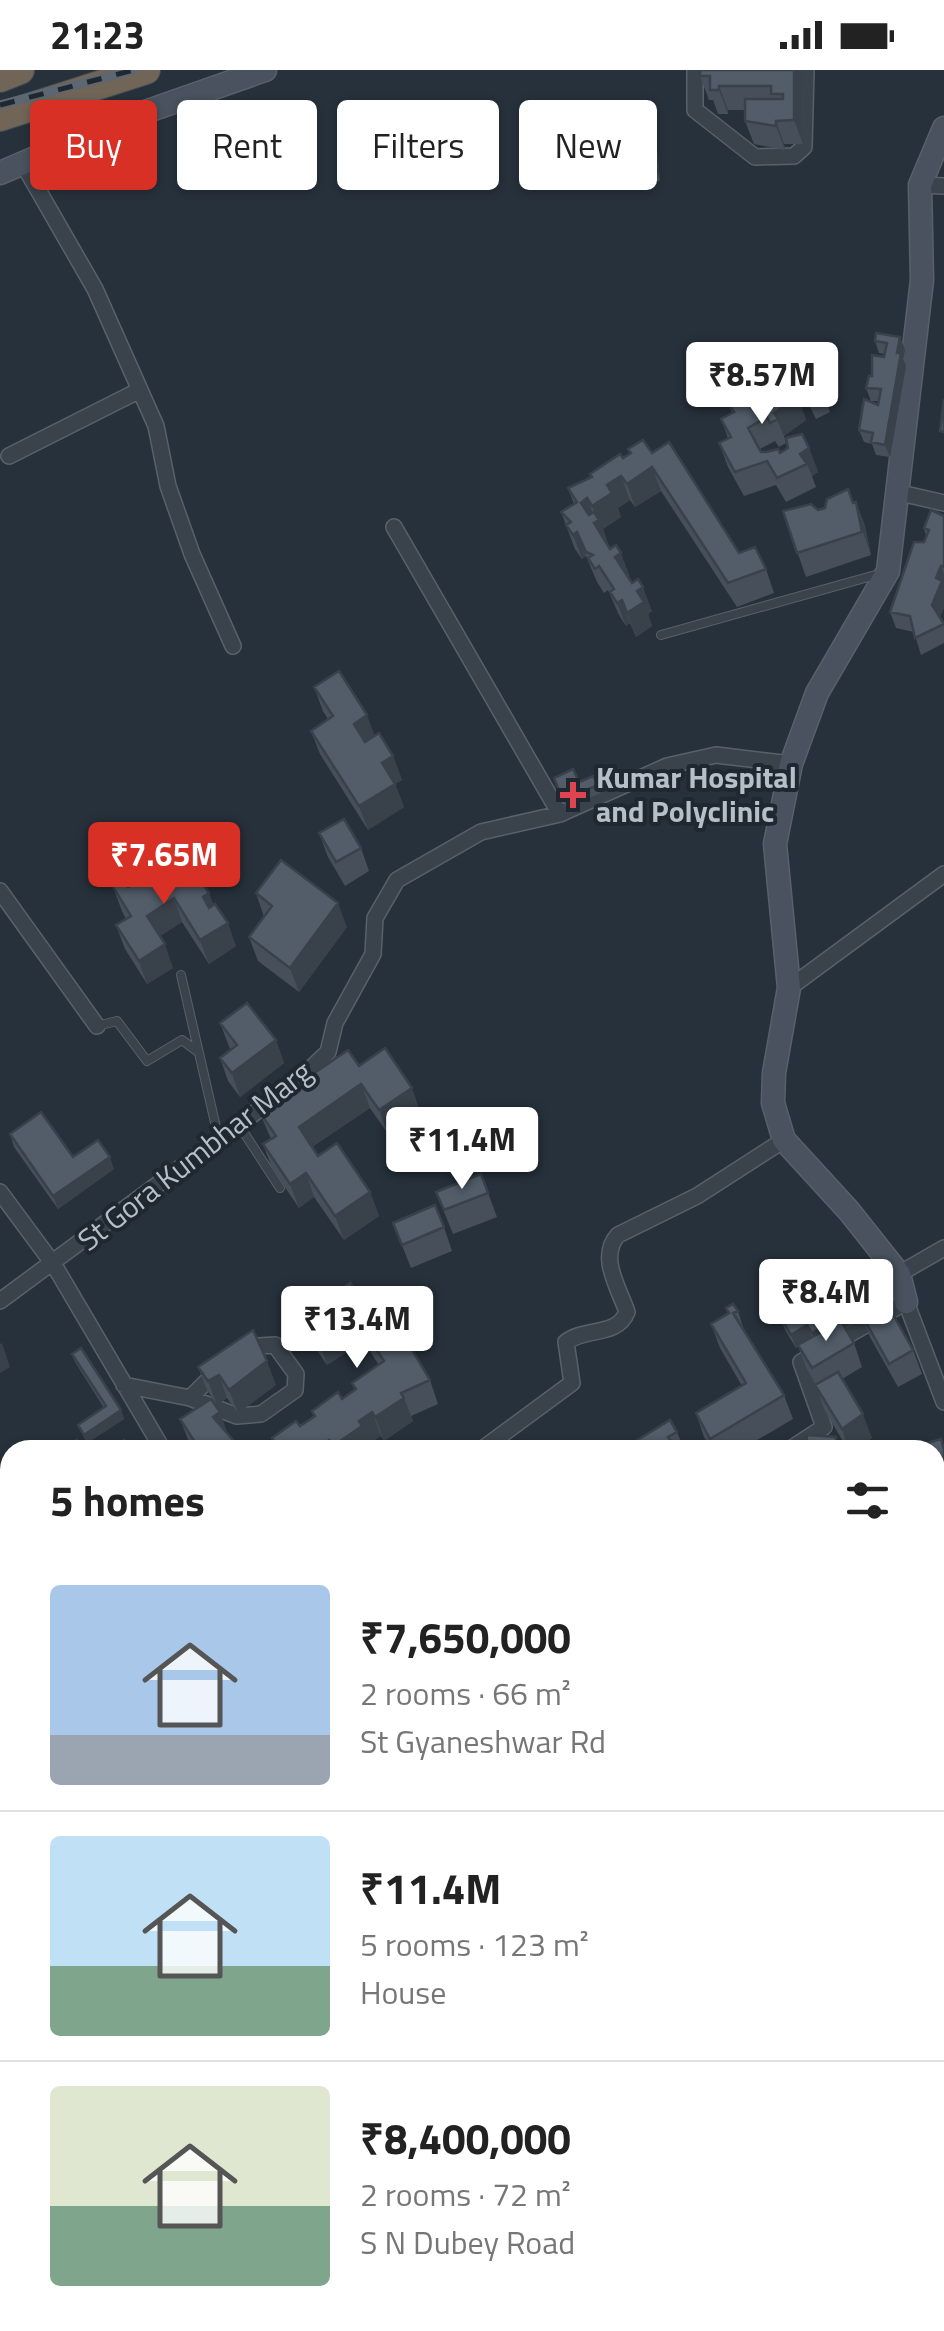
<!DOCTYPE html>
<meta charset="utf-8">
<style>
:root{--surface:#fff;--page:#f6f6f6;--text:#222;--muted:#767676;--line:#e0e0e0;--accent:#d93025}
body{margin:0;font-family:"Titillium Web",sans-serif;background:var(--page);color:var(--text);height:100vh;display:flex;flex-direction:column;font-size:38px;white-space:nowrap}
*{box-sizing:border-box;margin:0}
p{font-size:32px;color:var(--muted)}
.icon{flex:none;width:55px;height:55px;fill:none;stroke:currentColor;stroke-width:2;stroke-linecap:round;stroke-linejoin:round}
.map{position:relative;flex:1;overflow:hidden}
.panel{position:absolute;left:0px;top:1370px;width:945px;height:892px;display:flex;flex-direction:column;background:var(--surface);border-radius:30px 30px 0 0;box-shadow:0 2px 8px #0004}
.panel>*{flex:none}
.hud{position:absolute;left:30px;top:30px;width:885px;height:90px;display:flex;gap:20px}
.price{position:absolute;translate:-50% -85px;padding:0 22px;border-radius:10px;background:#fff;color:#222;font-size:32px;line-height:65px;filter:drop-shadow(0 2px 5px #0008)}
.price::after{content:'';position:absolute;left:50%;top:60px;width:30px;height:22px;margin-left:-15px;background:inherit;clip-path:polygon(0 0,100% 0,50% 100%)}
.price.selected{background:var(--accent);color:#fff}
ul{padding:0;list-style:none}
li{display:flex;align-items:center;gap:30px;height:250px;padding:0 50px}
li+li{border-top:2px solid var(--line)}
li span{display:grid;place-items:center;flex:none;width:280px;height:200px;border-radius:10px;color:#555}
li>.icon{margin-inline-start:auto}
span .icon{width:120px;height:120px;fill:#fffc;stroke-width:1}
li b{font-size:42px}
h2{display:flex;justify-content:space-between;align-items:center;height:120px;padding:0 50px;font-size:42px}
.tag{padding:0 35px;border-radius:10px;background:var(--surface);box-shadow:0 2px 8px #0004;font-size:35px;line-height:90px}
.tag.selected{background:var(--accent);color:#fff}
.status{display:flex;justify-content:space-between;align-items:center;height:70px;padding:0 50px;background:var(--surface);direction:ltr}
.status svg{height:28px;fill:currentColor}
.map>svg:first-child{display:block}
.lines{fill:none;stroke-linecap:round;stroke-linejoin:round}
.lane-casing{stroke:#58616a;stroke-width:10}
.street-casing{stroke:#58616a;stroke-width:18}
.secondary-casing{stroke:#58616a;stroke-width:25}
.highway-casing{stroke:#454e57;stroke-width:30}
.lane{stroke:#3a434c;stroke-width:8}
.street{stroke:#3a434c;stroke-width:15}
.secondary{stroke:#49525e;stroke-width:22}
.highway{stroke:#716558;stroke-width:28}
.rail-casing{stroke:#5d6772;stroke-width:9}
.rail{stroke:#1f2831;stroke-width:5;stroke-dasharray:15;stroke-linecap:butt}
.wall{fill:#47505a}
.shaded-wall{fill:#39414a}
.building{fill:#525d69;stroke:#39414a;stroke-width:2.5}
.health-dot{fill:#e0444e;stroke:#1f2831;stroke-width:4}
.labels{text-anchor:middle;stroke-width:8;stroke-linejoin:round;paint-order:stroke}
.poi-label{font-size:30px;font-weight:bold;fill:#b6bec7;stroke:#1f2831;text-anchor:start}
.street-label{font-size:30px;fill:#b6bec7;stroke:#1f2831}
</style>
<div class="status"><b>21:23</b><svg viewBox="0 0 49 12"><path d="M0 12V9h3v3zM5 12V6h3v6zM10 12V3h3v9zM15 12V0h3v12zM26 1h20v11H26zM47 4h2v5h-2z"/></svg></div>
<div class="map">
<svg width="944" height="2261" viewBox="0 0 944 2261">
<rect width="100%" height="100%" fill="#27313b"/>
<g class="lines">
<g class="lane-casing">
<path id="lane" d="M 661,565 L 879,504
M 181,905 L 219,1070
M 97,956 L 117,951 L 147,991 L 182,970 L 198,982
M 239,1055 L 280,1118
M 868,2261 L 868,2252"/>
</g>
<g class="street-casing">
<path id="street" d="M 695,0 L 695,40 L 755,87 L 794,86 L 804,77 L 806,0
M 22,92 L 95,219 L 156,356 L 168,416 L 192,484 L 233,576
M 920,115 L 944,116
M 9,386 L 140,320
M 896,422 L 944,433
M 394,457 L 560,744
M 0,821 L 97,956
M 789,918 L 944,804
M 0,1122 L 54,1195 L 163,1380
M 899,1204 L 944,1178
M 0,1231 L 299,1010 L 328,982 L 335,953 L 373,884 L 375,848 L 397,810 L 481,762 L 560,744 L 667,696 L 716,685 L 791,694
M 124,1315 L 190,1328 L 237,1346 L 261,1344 L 295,1320 L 296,1304 L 275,1275 L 259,1276 L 242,1285
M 190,1328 L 218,1300
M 481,1380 L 572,1313 L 566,1272 C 586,1257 617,1267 627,1242 C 619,1218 598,1187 618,1165 L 697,1126 L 784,1070
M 789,1380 L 824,1357 L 801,1292 L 906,1232 L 944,1332
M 0,1559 L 10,1554
M 0,1655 L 10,1649
M 935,1743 L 944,1735
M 935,2054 L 944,2084
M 0,2056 L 10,2070
M 3,2180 L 10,2194
M 935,2212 L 944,2201
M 935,2235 L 944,2244
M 584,2252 L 589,2261
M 19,2261 L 31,2252
M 374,2261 L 391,2252
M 534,2261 L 540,2252
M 793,2261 L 810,2252"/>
</g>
<g class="secondary-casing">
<path id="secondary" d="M 0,103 L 128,48 L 265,0
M 906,1232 L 899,1204 L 849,1141 L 784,1070 L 773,1033 L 774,1003 L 789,918 L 775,774 L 791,694 L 817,623 L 888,501 L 922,210 L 920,115 L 944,58"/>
</g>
<g class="highway-casing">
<path id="highway" d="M 0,8 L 20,0
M 0,47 L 146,0"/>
</g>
<use href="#lane" class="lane"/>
<use href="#street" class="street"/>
<use href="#secondary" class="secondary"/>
<use href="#highway" class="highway"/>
<g class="rail-casing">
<path id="rail" d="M 0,35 L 134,0"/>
</g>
<use href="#rail" class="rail"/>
</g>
<path class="wall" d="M 700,0 L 802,0 L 803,74 L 784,74 L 785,80 L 754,74 L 745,51 L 745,40 L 728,40 L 728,44 L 718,44 L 713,30 L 709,30 L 700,6 Z
M 655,61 L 660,111 L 611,116 L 606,103 Z
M 900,267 L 905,280 L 903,289 L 906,296 L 890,387 L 876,385 L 872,374 L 864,372 L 859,360 L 878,335 L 878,331 L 871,331 L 866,318 L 884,287 L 885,284 L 879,283 L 875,271 Z
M 785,303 L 804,306 L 821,318 L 830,342 L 816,349 L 806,329 L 800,333 L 806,350 L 784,366 L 786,373 L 779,377 L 775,371 L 760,379 L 761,382 L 780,383 L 809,378 L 818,402 L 812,406 L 816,417 L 786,432 L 776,415 L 744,426 L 728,397 L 719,373 L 728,368 L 721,349 L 732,343 L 727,330 L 764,326 L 771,322 L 766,309 Z
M 628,379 L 652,383 L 739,483 L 766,499 L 774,523 L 737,537 L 661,421 L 635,437 L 630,430 L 618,438 L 621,447 L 603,459 L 608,474 L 607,474 L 652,541 L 648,544 L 652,556 L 636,567 L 630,553 L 626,556 L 619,545 L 608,520 L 604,523 L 597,512 L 586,486 L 582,489 L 575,479 L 561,442 L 574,434 L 568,418 L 591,407 L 630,384 Z
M 856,432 L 865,456 L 871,485 L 806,507 L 783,441 L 818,440 Z
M 944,446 L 944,538 L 940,546 L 944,552 L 944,573 L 921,585 L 914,562 L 896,558 L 890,542 L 926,466 L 924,458 Z
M 314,617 L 375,666 L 393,686 L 402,710 L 395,714 L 404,737 L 368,760 L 320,684 L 311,661 L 328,649 L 323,641 Z
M 593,706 L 601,723 L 566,738 L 554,708 L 579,712 Z
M 319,763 L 361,778 L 369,801 L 345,816 L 328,787 Z
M 151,794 L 183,815 L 209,823 L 213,835 L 236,876 L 209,894 L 182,852 L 160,866 L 173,898 L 147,914 L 125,879 L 116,855 L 126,849 L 122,841 L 113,817 L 128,817 L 153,801 Z
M 256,823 L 347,857 L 299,922 L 258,891 L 249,867 L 264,847 Z
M 220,953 L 276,970 L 284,993 L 240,1027 L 228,1011 L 220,988 L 230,979 Z
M 359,996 L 412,1018 L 420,1042 L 388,1064 L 370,1038 L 312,1077 L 318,1086 L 370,1122 L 379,1146 L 344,1170 L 314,1127 L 299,1138 L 272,1098 L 263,1074 L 271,1069 L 259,1041 Z
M 10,1064 L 73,1087 L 114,1099 L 58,1139 L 14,1077 Z
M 481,1104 L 497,1147 L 453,1164 L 436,1122 Z
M 393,1153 L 444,1157 L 452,1181 L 411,1198 Z
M 363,1232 L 430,1310 L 438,1334 L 411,1346 L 413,1351 L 384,1371 L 381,1366 L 369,1374 L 371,1380 L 276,1380 L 272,1368 L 300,1356 L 314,1347 L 312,1341 L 342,1329 L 355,1320 L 352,1313 L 379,1295 L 363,1271 L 327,1295 L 310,1270 L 301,1246 Z
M 862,1232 L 865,1241 L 913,1280 L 922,1304 L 898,1317 L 870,1267 L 862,1247 L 845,1258 L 854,1273 L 862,1297 L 842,1309 L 872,1368 L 854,1380 L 848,1380 L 824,1339 L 816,1315 L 807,1299 L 798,1276 L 796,1278 L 785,1260 L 781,1248 Z
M 726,1238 L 738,1241 L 745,1263 L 784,1325 L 793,1349 L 740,1380 L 712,1380 L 704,1367 L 696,1343 L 742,1316 L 720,1278 L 711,1254 L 728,1244 Z
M 72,1284 L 121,1340 L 124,1349 L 87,1373 L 78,1355 L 104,1338 L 75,1292 Z
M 198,1297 L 276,1315 L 238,1343 L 227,1328 L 217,1335 L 207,1320 Z
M 220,1342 L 227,1363 L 233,1370 L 237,1380 L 193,1380 L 189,1372 L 180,1349 Z
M 677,1362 L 682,1374 L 688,1380 L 628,1380 Z
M 941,1369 L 944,1376 L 944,1446 L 935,1449 L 935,1380 Z
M 10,1478 L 10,1548 L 0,1553 L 0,1484 Z
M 10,1566 L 10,1640 L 0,1646 L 0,1572 Z
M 0,1926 L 10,1927 L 10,2028 L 8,2030 L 0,2018 Z
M 0,2182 L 10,2196 L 10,2248 L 0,2254 Z
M 179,2252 L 235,2252 L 205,2261 L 182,2261 Z"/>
<path class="shaded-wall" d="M 794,0 L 802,0 L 803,74 L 794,50 Z
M 719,16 L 728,40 L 728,44 L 719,20 Z
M 651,49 L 655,61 L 660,111 L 656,98 Z
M 776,51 L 784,74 L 785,80 L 776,56 Z
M 900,267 L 905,280 L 903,289 L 906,296 L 890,387 L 885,375 Z
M 802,301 L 810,323 L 798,309 L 806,329 L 800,333 L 806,350 L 784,366 L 774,343 L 789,311 Z
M 809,378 L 818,402 L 812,406 L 807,394 L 800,384 Z
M 652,397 L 661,421 L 635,437 L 627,414 Z
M 621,406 L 630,430 L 618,438 L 621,447 L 603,459 L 608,474 L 602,477 L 581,433 L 587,428 L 596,452 L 598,451 L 592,436 L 607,415 Z
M 848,419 L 861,456 L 856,432 L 865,456 L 871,485 Z
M 577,462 L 586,486 L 582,489 L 573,465 Z
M 621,483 L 630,507 L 624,511 L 615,487 Z
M 941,496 L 944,504 L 944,538 L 938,551 L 932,535 L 936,508 Z
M 643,517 L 652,541 L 648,544 L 652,556 L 636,567 L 627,543 L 637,521 Z
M 622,530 L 630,553 L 626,556 L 617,533 Z
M 367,645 L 376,669 L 362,678 L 354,654 Z
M 393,686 L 402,710 L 395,714 L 404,737 L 368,760 L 359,736 L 382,693 Z
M 209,823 L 218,847 L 212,851 L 203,827 Z
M 174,828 L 182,852 L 155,869 L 147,846 Z
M 338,833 L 347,857 L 299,922 L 290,898 Z
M 228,853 L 236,876 L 209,894 L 200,870 Z
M 165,874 L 173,898 L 147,914 L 139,891 Z
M 276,970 L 284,993 L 240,1027 L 232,1003 Z
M 361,1014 L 370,1038 L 307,1080 L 299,1057 Z
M 412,1018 L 420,1042 L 388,1064 L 379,1040 Z
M 110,1087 L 114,1099 L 58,1139 L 53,1126 Z
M 306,1103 L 314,1127 L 299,1138 L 290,1114 Z
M 370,1122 L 379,1146 L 344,1170 L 335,1146 Z
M 862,1232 L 866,1244 L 817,1276 L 812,1263 Z
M 354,1247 L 363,1271 L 327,1295 L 319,1271 Z
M 807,1255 L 812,1268 L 796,1278 L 791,1265 Z
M 2,1273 L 10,1297 L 0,1303 L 0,1274 Z
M 267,1291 L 276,1315 L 238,1343 L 229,1320 Z
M 219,1305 L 227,1328 L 217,1335 L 208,1311 Z
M 404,1328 L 413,1351 L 384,1371 L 375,1347 Z
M 121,1340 L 124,1349 L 87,1373 L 84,1365 Z
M 220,1342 L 228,1366 L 213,1347 Z
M 372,1342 L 381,1366 L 369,1374 L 371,1380 L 335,1380 L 333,1376 L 359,1351 Z
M 863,1344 L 872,1368 L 854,1380 L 849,1380 L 842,1359 Z
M 233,1370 L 237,1380 L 223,1380 L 222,1377 Z
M 329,1370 L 333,1380 L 315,1380 Z
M 10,1882 L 10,1912 L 0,1919 L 0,1889 Z
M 10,1948 L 10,1972 L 3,1953 Z
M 10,1998 L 10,2028 L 8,2030 L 0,2005 Z
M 10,2116 L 10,2146 L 0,2153 L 0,2123 Z"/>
<path class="building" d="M 700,0 L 794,0 L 794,50 L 776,51 L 776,56 L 745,51 L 745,29 L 783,29 L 783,24 L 771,24 L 771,16 L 719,16 L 719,20 L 710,20 L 710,6 L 700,6 Z
M 651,49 L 656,98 L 606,103 L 601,54 Z
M 876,263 L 900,267 L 897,283 L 901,283 L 885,375 L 871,372 L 873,363 L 859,360 L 864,329 L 878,335 L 881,319 L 866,318 L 869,306 L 872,306 L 872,285 L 884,287 L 887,273 L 875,271 Z
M 797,292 L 802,301 L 789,311 L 798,326 L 774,343 L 778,349 L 770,353 L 767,347 L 748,358 L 761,382 L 766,382 L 778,379 L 780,383 L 788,378 L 786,368 L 802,364 L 809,378 L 800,384 L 807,394 L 777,408 L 767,391 L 735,402 L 719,373 L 731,367 L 721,349 L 734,342 L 727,330 L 757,314 L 764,326 L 773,321 L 766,309 L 785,303 L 784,300 Z
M 812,301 L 821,318 L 807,325 L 798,309 Z
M 944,329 L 944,362 L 940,361 Z
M 643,370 L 652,383 L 669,372 L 739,483 L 755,477 L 766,499 L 728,513 L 652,397 L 627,414 L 621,406 L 607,415 L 612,423 L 592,436 L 587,428 L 581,433 L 589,445 L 594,442 L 599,450 L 594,453 L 610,479 L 616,475 L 621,483 L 615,487 L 632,513 L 638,509 L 643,517 L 637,521 L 644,532 L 627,543 L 622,530 L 617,533 L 610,522 L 614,519 L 599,496 L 595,499 L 588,488 L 593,485 L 586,482 L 577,462 L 573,465 L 566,455 L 571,452 L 561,442 L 577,432 L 568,418 L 592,407 L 590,404 L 620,384 L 623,388 L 631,383 L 628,379 Z
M 848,419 L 853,433 L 856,432 L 862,462 L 797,483 L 783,441 L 811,434 L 818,440 L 825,438 L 827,429 Z
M 931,440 L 944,446 L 944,497 L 941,496 L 936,508 L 942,511 L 932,535 L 944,554 L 915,568 L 910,546 L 890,542 L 914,472 L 924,472 L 929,460 L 924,458 Z
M 339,601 L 367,645 L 354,654 L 365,672 L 379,663 L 393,686 L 382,693 L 395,714 L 359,736 L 311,661 L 333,646 L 314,617 Z
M 573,699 L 579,712 L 593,706 L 598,715 L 563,730 L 554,708 Z
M 344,749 L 361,778 L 336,792 L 319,763 Z
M 165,785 L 183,815 L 198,806 L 209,823 L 203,827 L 209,838 L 215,834 L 228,853 L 200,870 L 174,828 L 147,846 L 165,874 L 139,891 L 116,855 L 131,846 L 113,817 L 124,810 L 128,817 L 155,800 L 151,794 Z
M 281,790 L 338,833 L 290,898 L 249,867 L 272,836 L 256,823 Z
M 247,933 L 276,970 L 232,1003 L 220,988 L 237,975 L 220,953 Z
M 385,978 L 412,1018 L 379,1040 L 361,1014 L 299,1057 L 318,1086 L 337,1073 L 370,1122 L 335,1146 L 306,1103 L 290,1114 L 263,1074 L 276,1066 L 259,1041 L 348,980 L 359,996 Z
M 41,1042 L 73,1087 L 98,1070 L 110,1087 L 53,1126 L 10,1064 Z
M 481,1104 L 488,1123 L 444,1140 L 436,1122 Z
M 435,1135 L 444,1157 L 402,1175 L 393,1153 Z
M 847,1209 L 862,1232 L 812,1263 L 807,1255 L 791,1265 L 781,1248 L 795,1239 L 798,1244 Z
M 350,1213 L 363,1232 L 378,1222 L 430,1310 L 401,1323 L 404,1328 L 375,1347 L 372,1342 L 359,1351 L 362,1356 L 333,1376 L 329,1370 L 316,1380 L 280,1380 L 272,1368 L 296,1351 L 300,1356 L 315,1346 L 312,1341 L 338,1322 L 342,1329 L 356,1319 L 352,1313 L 384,1291 L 354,1247 L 319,1271 L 301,1246 Z
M 885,1230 L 913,1280 L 889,1294 L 861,1243 Z
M 733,1234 L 738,1241 L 733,1243 L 784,1325 L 710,1369 L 696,1343 L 746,1313 L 711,1254 L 729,1243 L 726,1238 Z
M 841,1251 L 854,1273 L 812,1298 L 798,1275 Z
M 253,1260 L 267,1291 L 229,1320 L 219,1305 L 208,1311 L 198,1297 Z
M 81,1278 L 121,1340 L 84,1365 L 78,1355 L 106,1336 L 72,1284 Z
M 838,1302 L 863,1344 L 842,1359 L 815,1315 Z
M 211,1329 L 220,1342 L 213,1347 L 233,1370 L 222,1377 L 223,1380 L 200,1380 L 180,1349 Z
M 670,1350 L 677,1362 L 668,1367 L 675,1378 L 684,1372 L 688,1380 L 629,1380 L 626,1377 Z
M 807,1365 L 836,1367 L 836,1380 L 806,1380 Z
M 941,1369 L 944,1380 L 944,1420 L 935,1423 L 935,1380 L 929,1380 L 927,1373 Z
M 77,1370 L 81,1380 L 49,1380 Z
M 124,1370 L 130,1380 L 108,1380 Z
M 10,1478 L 10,1519 L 0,1525 L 0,1484 Z
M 10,1566 L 10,1612 L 0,1617 L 0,1572 Z
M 0,1857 L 10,1873 L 10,1882 L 0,1889 Z
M 6,1922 L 10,1927 L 10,1948 L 3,1953 L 10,1963 L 10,1998 L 0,2005 L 0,1926 Z
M 0,2073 L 10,2088 L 10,2116 L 0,2123 Z
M 2,2181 L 10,2196 L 10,2220 L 0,2225 L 0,2182 Z"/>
<path class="health-dot" d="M568 710h10v10h10v10h-10v10h-10v-10h-10v-10h10z"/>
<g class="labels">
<g class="poi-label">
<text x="596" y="718">Kumar Hospital<tspan x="596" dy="34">and Polyclinic</tspan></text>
</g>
<g class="street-label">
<text transform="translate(195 1086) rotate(-38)" y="10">St Gora Kumbhar Marg</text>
</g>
</g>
</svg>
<b class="price" style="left:762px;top:357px">₹8.57M</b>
<b class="price selected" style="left:164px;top:837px">₹7.65M</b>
<b class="price" style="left:462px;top:1122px">₹11.4M</b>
<b class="price" style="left:826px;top:1274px">₹8.4M</b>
<b class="price" style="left:357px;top:1301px">₹13.4M</b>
<div class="hud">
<a class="tag selected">Buy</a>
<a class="tag">Rent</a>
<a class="tag">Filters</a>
<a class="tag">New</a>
</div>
<section class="panel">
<h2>5 homes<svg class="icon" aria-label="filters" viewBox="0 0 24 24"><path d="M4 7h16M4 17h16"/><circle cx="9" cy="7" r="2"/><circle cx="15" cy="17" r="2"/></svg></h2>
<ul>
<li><span style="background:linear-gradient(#a9c7e8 75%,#9aa5b1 0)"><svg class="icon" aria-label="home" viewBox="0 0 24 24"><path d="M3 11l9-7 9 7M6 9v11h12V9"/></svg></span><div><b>₹7,650,000</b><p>2 rooms · 66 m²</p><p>St Gyaneshwar Rd</p></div></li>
<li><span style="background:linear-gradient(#bfe0f5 65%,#7fa58c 0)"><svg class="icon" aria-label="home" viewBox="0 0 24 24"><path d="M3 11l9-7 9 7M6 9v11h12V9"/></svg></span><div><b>₹11.4M</b><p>5 rooms · 123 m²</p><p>House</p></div></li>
<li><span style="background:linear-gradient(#dfe7d0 60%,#7fa58c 0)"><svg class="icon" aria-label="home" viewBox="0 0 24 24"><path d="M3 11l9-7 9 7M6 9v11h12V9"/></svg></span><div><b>₹8,400,000</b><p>2 rooms · 72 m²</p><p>S N Dubey Road</p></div></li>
</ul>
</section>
</div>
